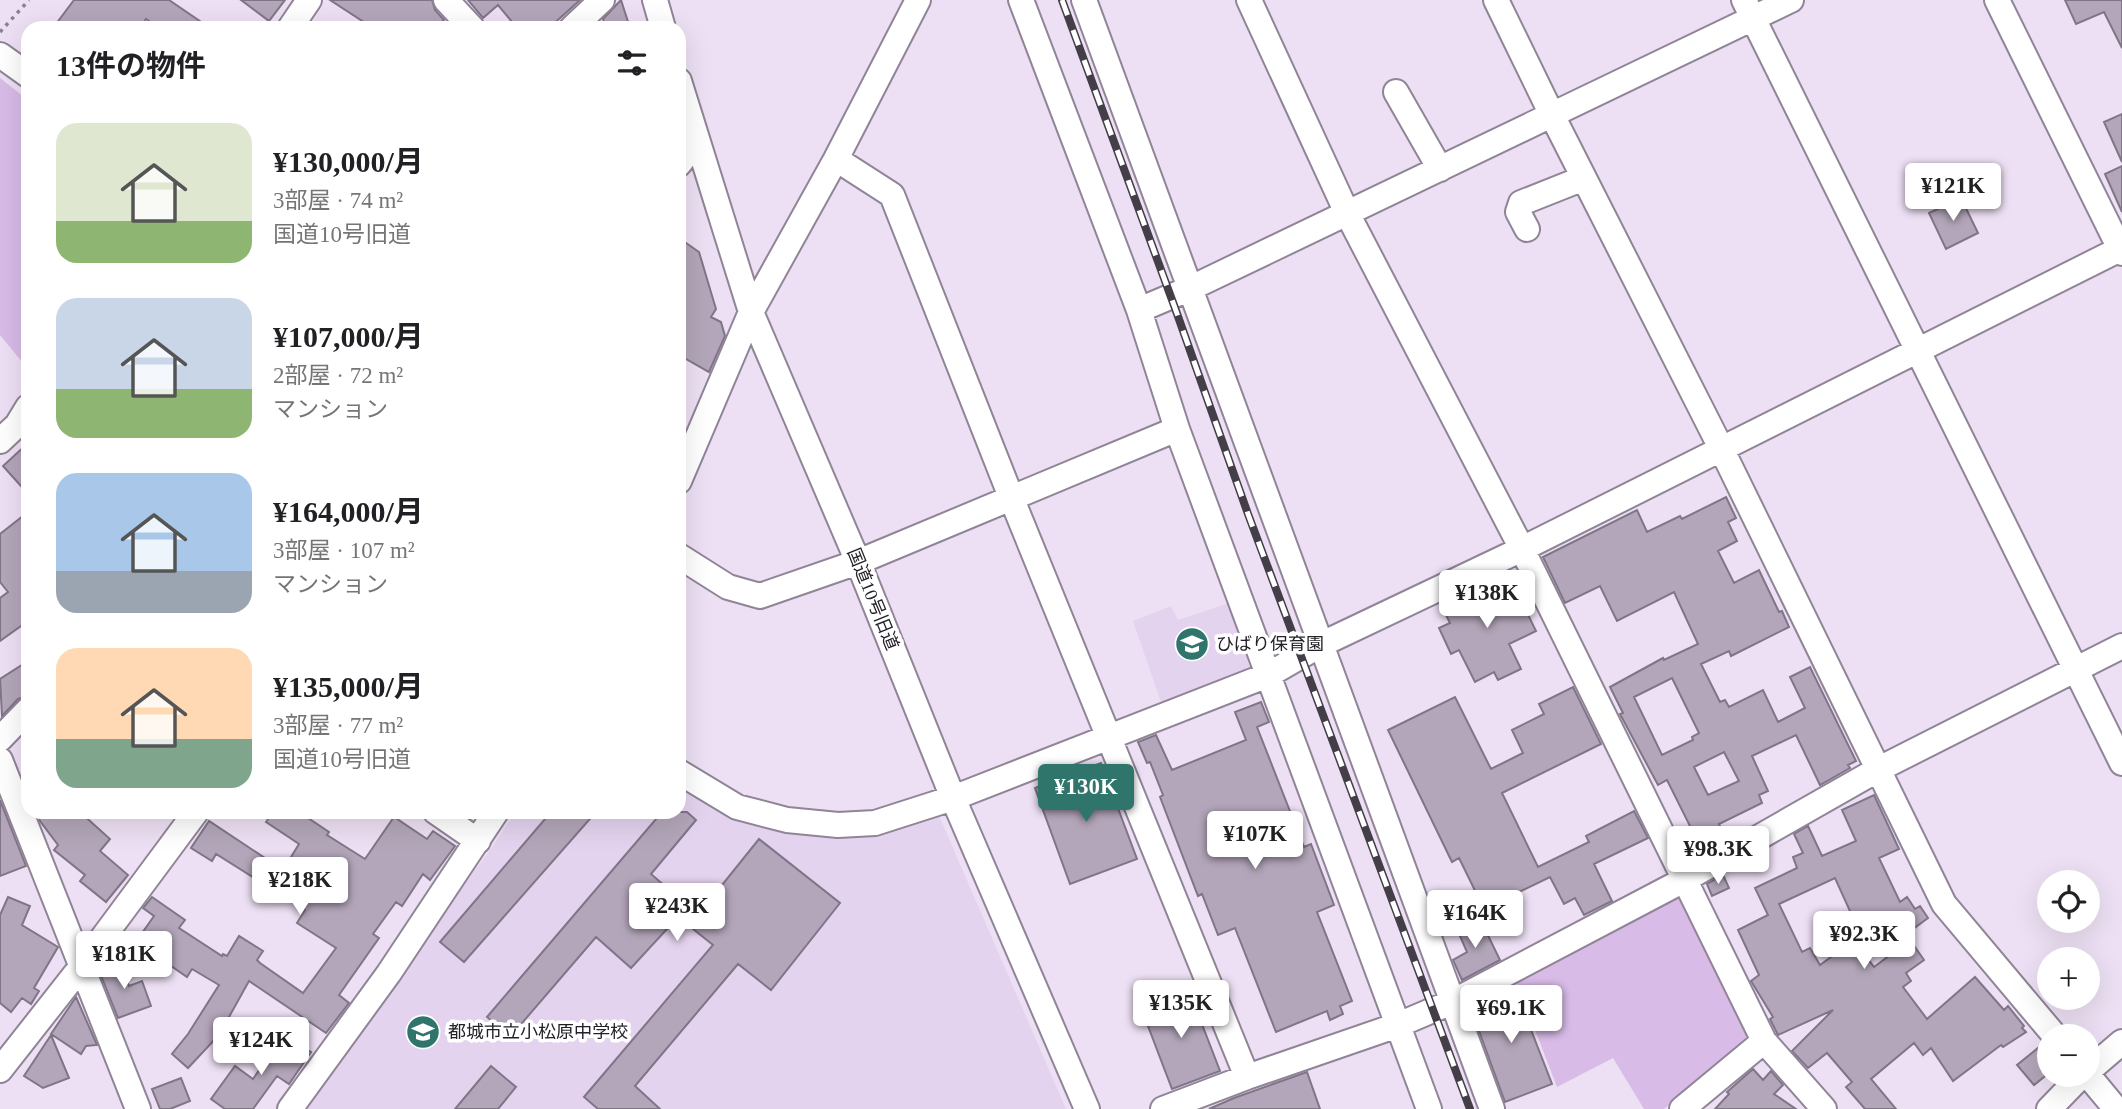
<!DOCTYPE html>
<html lang="ja">
<meta charset="utf-8">
<style>
:root{--surface:#fff;--page:#f2f2f2;--text:#202124;--muted:#757577;--accent:#2f756b}
body{margin:0;font-family:"Times New Roman","Noto Sans JP",serif;background:var(--page);color:var(--text);height:100vh;display:flex;flex-direction:column;font-size:26px;white-space:nowrap}
*{box-sizing:border-box;margin:0}
p{font-size:23px;color:var(--muted)}
.icon{flex:none;width:38px;height:38px;fill:none;stroke:currentColor;stroke-width:2;stroke-linecap:round;stroke-linejoin:round}
.map{position:relative;flex:1;overflow:hidden}
.details{position:absolute;left:21px;top:21px;width:665px;height:798px;display:flex;flex-direction:column;background:var(--surface);border-radius:21px;box-shadow:0 7px 28px #0002}
.details>*{flex:none}
.controls{position:absolute;left:2037px;top:870px;display:grid;gap:14px}
.controls a{display:grid;place-items:center;width:63px;height:63px;border-radius:50%;background:var(--surface);box-shadow:0 7px 28px #0002;font-size:35px}
.price{position:absolute;translate:-50% -60px;padding:0 16px;border-radius:7px;background:#fff;color:#222;font-size:23px;line-height:46px;filter:drop-shadow(0 2px 4px #0008)}
.price::after{content:'';position:absolute;left:50%;top:42px;width:21px;height:16px;margin-left:-10px;background:inherit;clip-path:polygon(0 0,100% 0,50% 100%)}
.price.active{background:var(--accent);color:#fff}
ul{padding:0;list-style:none}
li{display:flex;align-items:center;gap:21px;height:175px;padding:0 35px}
li span{display:grid;place-items:center;flex:none;width:196px;height:140px;border-radius:21px;color:#555}
li>.icon{margin-inline-start:auto}
span .icon{width:84px;height:84px;fill:#fffc;stroke-width:1}
li b{font-size:30px}
h2{display:flex;justify-content:space-between;align-items:center;height:84px;padding:0 35px;font-size:30px}
.map>svg:first-child{display:block}
.built{fill:#e4d3ee}
.green{fill:#d8bbe7}
.building{fill:#b3a6ba;stroke:#807587;stroke-width:2;fill-rule:evenodd}
.lines{fill:none;stroke-linecap:round;stroke-linejoin:round}
.minor-casing{stroke:#908497;stroke-width:28}
.path{stroke:#8b8290;stroke-width:3.5;stroke-dasharray:3.5 5;stroke-linecap:butt}
.minor{stroke:#fff;stroke-width:24}
.rail-casing{stroke:#433e47;stroke-width:8}
.rail{stroke:#fff;stroke-width:5;stroke-dasharray:16;stroke-linecap:butt}
.labels{text-anchor:middle;stroke-width:7;stroke-linejoin:round;paint-order:stroke}
.street-label{font-size:18px;fill:#242027;stroke:#fff}
.poi-label{font-size:18px;fill:#242027;stroke:#fff;text-anchor:start}
</style>
<div class="map">
<svg width="2122" height="1109" viewBox="0 0 2122 1109">
<rect width="100%" height="100%" fill="#ede0f4"/>
<path class="built" d="M 1229,603 L 1250,668 L 1245,677 L 1163,708 L 1133,621 L 1171,606 L 1178,620 Z
M 679,783 L 765,827 L 839,839 L 881,832 L 937,811 L 1066,1109 L 304,1109 L 412,955 L 493,846 L 515,812 L 679,812 Z"/>
<path class="green" d="M 0,78 L 28,100 L 27,368 L 0,335 Z
M 1668,894 L 1682,898 L 1750,1036 L 1664,1109 L 1644,1109 L 1613,1058 L 1557,1087 L 1515,978 Z"/>
<path class="building" d="M 74,0 L 169,0 L 210,28 L 159,28 L 146,19 L 140,28 L 53,28 Z
M 241,0 L 285,0 L 269,21 Z
M 330,0 L 432,0 L 435,10 L 444,20 L 436,28 L 373,28 Z
M 468,0 L 580,0 L 549,28 L 517,28 L 498,5 L 483,18 Z
M 621,0 L 630,28 L 606,28 L 603,19 Z
M 2065,0 L 2122,0 L 2122,48 L 2104,12 L 2076,24 Z
M 2122,114 L 2122,162 L 2104,122 Z
M 2122,166 L 2122,212 L 2105,174 Z
M 1961,198 L 1978,233 L 1946,249 L 1929,213 Z
M 679,238 L 699,252 L 716,309 L 711,317 L 721,322 L 725,336 L 709,372 L 679,355 Z
M 28,443 L 28,494 L 3,466 Z
M 1726,497 L 1736,518 L 1728,522 L 1737,541 L 1718,551 L 1734,583 L 1759,570 L 1779,612 L 1782,611 L 1789,627 L 1731,656 L 1729,651 L 1701,664 L 1720,702 L 1725,700 L 1729,707 L 1763,690 L 1778,722 L 1805,708 L 1790,677 L 1810,667 L 1856,761 L 1848,765 L 1850,768 L 1820,785 L 1796,735 L 1752,756 L 1768,791 L 1759,795 L 1762,803 L 1719,824 L 1726,839 L 1694,857 L 1684,837 L 1693,832 L 1667,780 L 1658,785 L 1620,714 L 1623,713 L 1610,687 L 1663,658 L 1664,660 L 1698,644 L 1674,592 L 1617,621 L 1600,586 L 1565,603 L 1543,557 L 1637,510 L 1647,532 L 1680,516 L 1682,519 ZM 1672,678 L 1699,733 L 1692,737 L 1693,740 L 1662,755 L 1634,697 ZM 1724,752 L 1739,781 L 1708,795 L 1694,767 Z
M 28,512 L 28,621 L 0,641 L 0,598 L 8,592 L 0,582 L 0,534 Z
M 1512,582 L 1536,631 L 1509,644 L 1521,669 L 1498,680 L 1494,672 L 1475,682 L 1459,650 L 1451,654 L 1439,628 L 1450,623 L 1441,605 L 1483,584 L 1487,594 Z
M 28,661 L 28,696 L 18,699 L 2,716 L 0,679 Z
M 1573,687 L 1601,744 L 1502,793 L 1538,867 L 1589,842 L 1586,836 L 1634,811 L 1648,838 L 1594,864 L 1612,901 L 1584,915 L 1575,898 L 1564,904 L 1550,877 L 1484,909 L 1459,858 L 1452,862 L 1388,730 L 1455,697 L 1491,769 L 1523,753 L 1512,730 L 1544,714 L 1539,704 Z
M 1261,702 L 1269,722 L 1257,727 L 1304,847 L 1311,844 L 1334,905 L 1317,912 L 1352,1001 L 1340,1006 L 1343,1014 L 1330,1020 L 1327,1011 L 1276,1032 L 1235,928 L 1218,935 L 1202,894 L 1198,896 L 1160,797 L 1163,795 L 1150,762 L 1147,763 L 1138,742 L 1156,735 L 1172,770 L 1246,740 L 1235,712 Z
M 1101,763 L 1137,859 L 1070,884 L 1035,788 Z
M 1874,795 L 1899,849 L 1879,858 L 1900,902 L 1907,897 L 1915,909 L 1920,906 L 1928,918 L 1898,940 L 1884,921 L 1859,931 L 1835,878 L 1779,904 L 1802,952 L 1810,948 L 1820,965 L 1854,940 L 1874,967 L 1910,940 L 1924,960 L 1906,973 L 1911,981 L 1903,987 L 1927,1019 L 1975,977 L 2004,1010 L 2008,1006 L 2024,1026 L 2022,1028 L 2026,1032 L 2003,1047 L 2001,1045 L 1953,1081 L 1931,1048 L 1923,1055 L 1914,1043 L 1871,1079 L 1896,1109 L 1865,1109 L 1846,1087 L 1852,1082 L 1827,1053 L 1808,1068 L 1792,1051 L 1833,1010 L 1778,1035 L 1770,1019 L 1773,1017 L 1751,981 L 1759,975 L 1738,930 L 1768,915 L 1755,888 L 1797,868 L 1793,857 L 1803,853 L 1794,834 L 1808,826 L 1822,856 L 1856,841 L 1842,810 Z
M 0,800 L 26,866 L 0,876 Z
M 37,812 L 80,812 L 110,839 L 100,851 L 128,875 L 106,902 L 80,881 L 85,875 L 54,850 L 58,845 L 40,821 Z
M 273,812 L 299,812 L 329,832 L 327,835 L 365,859 L 394,817 L 427,839 L 433,831 L 455,846 L 430,880 L 423,874 L 402,906 L 396,902 L 373,934 L 379,938 L 339,995 L 349,1003 L 326,1033 L 249,981 L 219,1035 L 188,1068 L 172,1054 L 188,1034 L 219,985 L 192,969 L 187,977 L 164,961 L 168,955 L 140,936 L 154,916 L 143,908 L 152,897 L 185,920 L 179,928 L 222,956 L 223,954 L 227,956 L 239,936 L 263,951 L 257,960 L 260,963 L 303,993 L 336,948 L 297,923 L 305,910 L 216,854 L 212,861 L 191,848 L 209,821 L 283,870 L 299,844 L 266,822 Z
M 551,812 L 596,812 L 464,962 L 440,942 Z
M 662,812 L 687,812 L 696,820 L 651,874 L 698,915 L 759,839 L 840,903 L 771,990 L 738,964 L 635,1086 L 660,1109 L 598,1109 L 584,1097 L 713,945 L 678,917 L 631,968 L 596,937 L 510,1037 L 487,1017 Z
M 1723,875 L 1729,888 L 1712,896 L 1707,884 Z
M 8,897 L 30,906 L 22,925 L 58,947 L 34,988 L 39,991 L 31,1004 L 22,998 L 11,1012 L 0,1003 L 0,915 Z
M 1480,919 L 1500,960 L 1462,980 L 1453,960 L 1467,952 L 1457,929 Z
M 114,962 L 117,969 L 121,967 L 129,986 L 142,981 L 151,1006 L 118,1018 L 98,968 Z
M 1514,986 L 1552,1084 L 1505,1102 L 1471,1009 Z
M 1188,988 L 1220,1071 L 1172,1089 L 1143,1013 L 1168,1004 L 1171,995 Z
M 76,997 L 97,1045 L 86,1046 L 81,1054 L 51,1034 Z
M 51,1035 L 69,1078 L 43,1088 L 24,1076 Z
M 283,1035 L 311,1052 L 289,1084 L 277,1076 L 253,1109 L 225,1109 L 211,1099 L 235,1066 L 253,1079 Z
M 2038,1048 L 2049,1062 L 2049,1073 L 2034,1085 L 2017,1065 Z
M 491,1066 L 516,1087 L 498,1109 L 455,1109 Z
M 1753,1069 L 1763,1080 L 1771,1071 L 1783,1085 L 1774,1094 L 1796,1109 L 1715,1109 L 1729,1094 L 1727,1092 Z
M 1307,1072 L 1320,1109 L 1209,1109 L 1234,1098 Z
M 181,1078 L 190,1101 L 170,1109 L 160,1109 L 152,1089 Z"/>
<g class="lines">
<g class="minor-casing">
<path id="minor" d="M 446,0 L 472,28
M 655,0 L 663,28
M 1021,0 L 1139,310 L 1177,429 L 1429,1109
M 1084,0 L 1492,1109
M 1249,0 L 1347,213 L 1522,549 L 1764,1041 L 1824,1109
M 1496,0 L 1552,115 L 1721,448 L 1944,904 L 2055,1036
M 1744,0 L 2122,763
M 1997,0 L 2122,253
M 290,28 L 309,0
M 572,28 L 602,0
M 0,55 L 28,75
M 679,81 L 751,312 L 858,562 L 953,798 L 1087,1109
M 1396,92 L 1440,169
M 836,159 L 892,195 L 1011,497 L 1247,1077
M 679,164 L 697,140
M 1527,229 L 1518,212 L 1521,203 L 1584,178
M 1139,310 L 1191,288 L 1791,0
M 0,441 L 17,425 L 28,407
M 679,481 L 751,312 L 836,159 L 918,0
M 679,556 L 728,587 L 760,596 L 858,562 L 1177,429
M 0,739 L 28,710
M 0,760 L 138,1109
M 679,772 L 737,807 L 787,820 L 838,825 L 875,823 L 953,798 L 1268,675 L 1320,645 L 1522,549 L 2122,248
M 436,812 L 478,841
M 0,1070 L 81,967 L 196,812
M 2088,1071 L 2122,1042
M 2087,1074 L 2116,1109
M 290,1109 L 389,973 L 496,812
M 1163,1109 L 1247,1077 L 1398,1025 L 1454,1001 L 1684,880 L 1877,770 L 2122,646
M 1682,1109 L 1764,1041
M 2049,1109 L 2083,1074"/>
</g>
<path class="path" d="M 0,32 L 29,0"/>
<use href="#minor" class="minor"/>
<g class="rail-casing">
<path id="rail" d="M 1062,0 L 1175,308 L 1248,514 L 1470,1109"/>
</g>
<use href="#rail" class="rail"/>
</g>
<defs>
<g id="school-disc" transform="scale(1.75)"><circle r="9.5" fill="#2f756b" stroke="#fff"/><path d="M0-5L7-2L0 1L-7-2ZM-4 1L0 2.5L4 1V4Q0 6-4 4Z" fill="#fff"/></g>
</defs>
<g fill-rule="evenodd">
<use href="#school-disc" x="1192" y="644"/>
<use href="#school-disc" x="423" y="1032"/>
</g>
<g class="labels">
<g class="street-label">
<text transform="translate(873 599) rotate(68)" y="6">国道10号旧道</text>
</g>
<g class="poi-label">
<text x="1216" y="650">ひばり保育園</text>
<text x="448" y="1038">都城市立小松原中学校</text>
</g>
</g>
</svg>
<div class="controls">
<a><svg class="icon" aria-label="locate" viewBox="0 0 24 24"><circle cx="12" cy="12" r="6"/><path d="M12 2v4M12 18v4M2 12h4M18 12h4"/></svg></a>
<a>+</a>
<a>−</a>
</div>
<b class="price" style="left:1953px;top:223px">¥121K</b>
<b class="price" style="left:1487px;top:630px">¥138K</b>
<b class="price active" style="left:1086px;top:824px">¥130K</b>
<b class="price" style="left:1255px;top:871px">¥107K</b>
<b class="price" style="left:1718px;top:886px">¥98.3K</b>
<b class="price" style="left:300px;top:917px">¥218K</b>
<b class="price" style="left:677px;top:943px">¥243K</b>
<b class="price" style="left:1475px;top:950px">¥164K</b>
<b class="price" style="left:1864px;top:971px">¥92.3K</b>
<b class="price" style="left:124px;top:991px">¥181K</b>
<b class="price" style="left:1181px;top:1040px">¥135K</b>
<b class="price" style="left:1511px;top:1045px">¥69.1K</b>
<b class="price" style="left:261px;top:1077px">¥124K</b>
<section class="details">
<h2>13件の物件<svg class="icon" aria-label="filters" viewBox="0 0 24 24"><path d="M4 7h16M4 17h16"/><circle cx="9" cy="7" r="2"/><circle cx="15" cy="17" r="2"/></svg></h2>
<ul>
<li><span style="background:linear-gradient(#dfe7d0 70%,#8fb573 0)"><svg class="icon" aria-label="home" viewBox="0 0 24 24"><path d="M3 11l9-7 9 7M6 9v11h12V9"/></svg></span><div><b>¥130,000/月</b><p>3部屋 · 74 m²</p><p>国道10号旧道</p></div></li>
<li><span style="background:linear-gradient(#c9d6e8 65%,#8fb573 0)"><svg class="icon" aria-label="home" viewBox="0 0 24 24"><path d="M3 11l9-7 9 7M6 9v11h12V9"/></svg></span><div><b>¥107,000/月</b><p>2部屋 · 72 m²</p><p>マンション</p></div></li>
<li><span style="background:linear-gradient(#a9c7e8 70%,#9aa5b1 0)"><svg class="icon" aria-label="home" viewBox="0 0 24 24"><path d="M3 11l9-7 9 7M6 9v11h12V9"/></svg></span><div><b>¥164,000/月</b><p>3部屋 · 107 m²</p><p>マンション</p></div></li>
<li><span style="background:linear-gradient(#ffd9b3 65%,#7fa58c 0)"><svg class="icon" aria-label="home" viewBox="0 0 24 24"><path d="M3 11l9-7 9 7M6 9v11h12V9"/></svg></span><div><b>¥135,000/月</b><p>3部屋 · 77 m²</p><p>国道10号旧道</p></div></li>
</ul>
</section>
</div>
